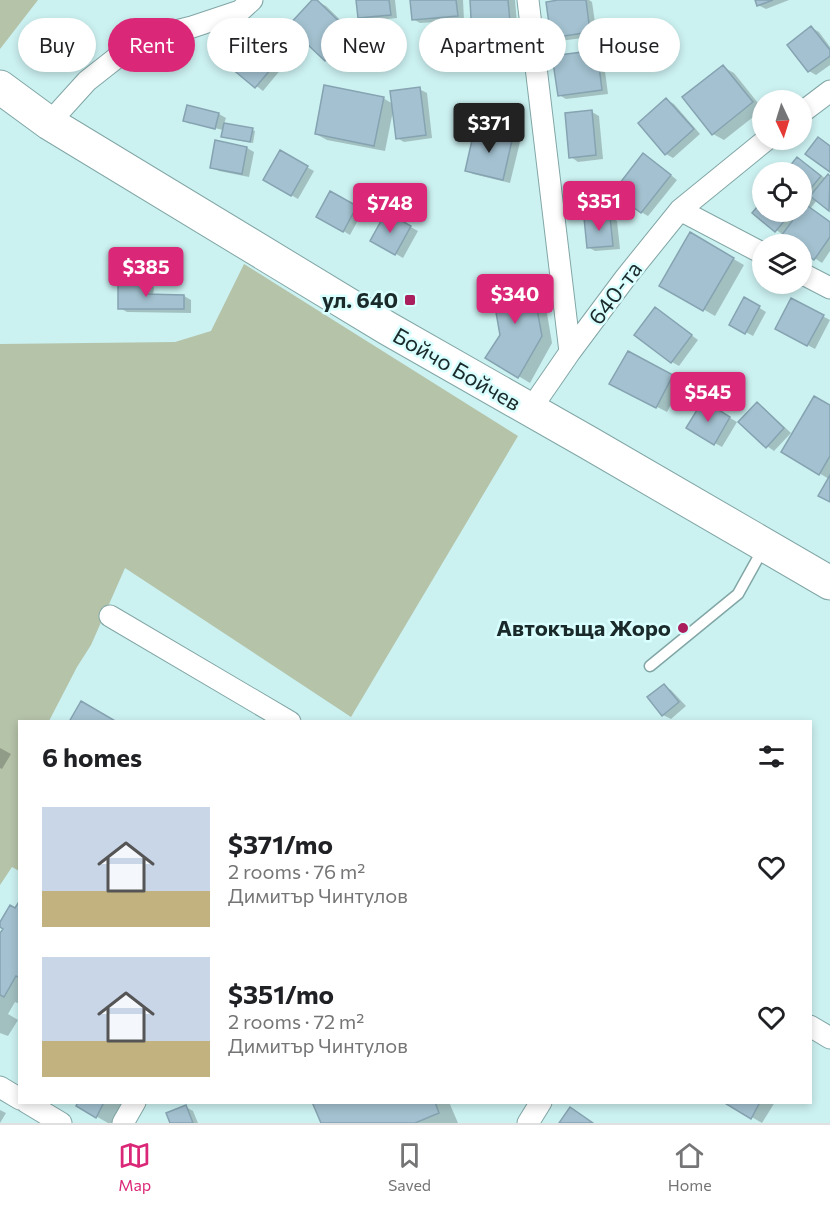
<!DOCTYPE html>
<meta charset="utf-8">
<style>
:root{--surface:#fff;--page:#f6f6f6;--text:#202124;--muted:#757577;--line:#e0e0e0;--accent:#db2777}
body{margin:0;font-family:Commissioner,sans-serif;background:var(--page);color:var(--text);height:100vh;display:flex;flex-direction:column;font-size:22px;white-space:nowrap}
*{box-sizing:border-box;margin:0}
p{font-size:20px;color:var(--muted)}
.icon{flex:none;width:33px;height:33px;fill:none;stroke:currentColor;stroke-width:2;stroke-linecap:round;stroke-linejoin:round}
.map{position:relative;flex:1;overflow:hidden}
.sheet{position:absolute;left:18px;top:720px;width:794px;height:384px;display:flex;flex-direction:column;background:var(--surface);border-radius:0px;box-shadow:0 3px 9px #0003}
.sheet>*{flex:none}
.top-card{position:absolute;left:18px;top:18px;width:795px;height:54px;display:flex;gap:12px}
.needle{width:39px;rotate:176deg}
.tools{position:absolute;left:752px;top:90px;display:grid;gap:12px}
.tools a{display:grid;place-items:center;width:60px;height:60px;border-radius:50%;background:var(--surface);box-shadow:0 3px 9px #0003;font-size:30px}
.price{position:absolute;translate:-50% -51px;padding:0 14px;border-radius:6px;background:var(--accent);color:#fff;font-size:20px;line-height:39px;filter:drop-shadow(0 2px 3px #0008)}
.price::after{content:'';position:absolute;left:50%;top:36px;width:18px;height:14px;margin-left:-9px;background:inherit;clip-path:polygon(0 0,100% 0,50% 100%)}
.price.on{background:#222;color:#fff}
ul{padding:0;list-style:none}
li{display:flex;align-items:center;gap:18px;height:150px;padding:0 24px}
li span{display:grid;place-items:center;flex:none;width:168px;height:120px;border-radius:0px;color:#555}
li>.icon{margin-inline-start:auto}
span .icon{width:72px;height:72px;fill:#fffc;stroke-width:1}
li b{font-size:26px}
h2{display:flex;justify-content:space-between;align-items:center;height:72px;padding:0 24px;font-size:26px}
.chip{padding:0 21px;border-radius:27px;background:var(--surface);box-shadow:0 3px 9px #0003;font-size:21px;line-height:54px}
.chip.on{background:var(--accent);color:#fff}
.menu{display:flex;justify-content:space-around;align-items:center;height:84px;border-top:2px solid var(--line);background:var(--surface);font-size:16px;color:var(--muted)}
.menu a{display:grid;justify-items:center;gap:3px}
.menu .on{color:var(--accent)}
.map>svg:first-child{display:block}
.green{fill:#b5c3a9}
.shadow{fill:#0003}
.building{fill:#a3c1d0;stroke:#85a3b1;stroke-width:1.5}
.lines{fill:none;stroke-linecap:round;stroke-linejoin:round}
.lane-casing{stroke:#82a6a6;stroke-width:13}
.street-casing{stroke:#82a6a6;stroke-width:23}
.highway-casing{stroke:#82a6a6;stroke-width:35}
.lane{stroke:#fff;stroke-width:10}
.street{stroke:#fff;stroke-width:21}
.highway{stroke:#fff;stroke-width:33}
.poi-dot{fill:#aa1e5e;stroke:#d9fefe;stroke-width:2}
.labels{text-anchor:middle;stroke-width:5;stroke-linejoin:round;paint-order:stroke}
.street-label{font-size:22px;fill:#1a2929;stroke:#d9fefe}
.poi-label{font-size:22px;font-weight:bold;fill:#1a2929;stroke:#d9fefe;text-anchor:end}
</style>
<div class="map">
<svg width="830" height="1123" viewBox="0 0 830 1123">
<rect width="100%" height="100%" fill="#ccf1f1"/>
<path class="green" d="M 0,0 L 38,0 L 0,49 Z
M 244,264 L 518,436 L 351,717 L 125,568 L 91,645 L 77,667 L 49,721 L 20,722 L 19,871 L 12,867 L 0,885 L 0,344 L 175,342 L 211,331 Z"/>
<path class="shadow" d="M 314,0 L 326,6 L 361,40 L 336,66 L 325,59 Z
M 358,0 L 395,0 L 397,18 L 367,21 L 359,17 Z
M 412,0 L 463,0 L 464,20 L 420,23 L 413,19 Z
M 471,0 L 515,0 L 518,36 L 481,39 L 474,35 Z
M 569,0 L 589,0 L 592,2 L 597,36 L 560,41 L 553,37 Z
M 756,0 L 789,0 L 766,9 L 758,5 Z
M 812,28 L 819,32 L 830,47 L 830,65 L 816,75 L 809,71 L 789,45 Z
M 263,43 L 287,62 L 263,91 L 233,68 Z
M 596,52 L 603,56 L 608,94 L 566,99 L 559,95 Z
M 723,67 L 734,73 L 762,108 L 762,110 L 724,140 L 713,134 Z
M 419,89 L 427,93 L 432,138 L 404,142 L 397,138 L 393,111 L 385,151 L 327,140 L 316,134 L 383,98 L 393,104 Z
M 667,100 L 674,104 L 700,134 L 673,158 L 666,154 Z
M 188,107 L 219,114 L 226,118 L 224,124 L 252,130 L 255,131 L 253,143 L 226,138 L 224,133 L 222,132 L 223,130 L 190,122 L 190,124 L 185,121 Z
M 592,112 L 599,116 L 603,159 L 578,162 L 571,157 Z
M 513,138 L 520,142 L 510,183 L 473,174 L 466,170 Z
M 247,148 L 254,152 L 249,177 L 219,171 L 212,167 Z
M 280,152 L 314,171 L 298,199 L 265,180 Z
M 651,159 L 677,180 L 648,216 L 641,212 Z
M 797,159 L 808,165 L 826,179 L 828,176 L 830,177 L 830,209 L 817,200 L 810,209 L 830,223 L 830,251 L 822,263 L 801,249 L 801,244 L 795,244 L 754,213 L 762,203 L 762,212 L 801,212 L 801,172 L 787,172 Z
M 331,193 L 363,211 L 350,235 L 318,216 Z
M 387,214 L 418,231 L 403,258 L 372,240 Z
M 610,217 L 617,221 L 620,249 L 595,251 L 588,247 L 586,219 Z
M 690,234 L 744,265 L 715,316 L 661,285 Z
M 531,278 L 542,284 L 552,343 L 530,383 L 487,357 L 501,335 Z
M 146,283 L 154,287 L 153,296 L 184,296 L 191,300 L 191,313 L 127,312 L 120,308 Z
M 745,299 L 766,312 L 753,336 L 731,324 Z
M 792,300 L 830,320 L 815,349 L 777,329 Z
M 662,313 L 698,340 L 679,366 L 672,362 Z
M 628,353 L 683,382 L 667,412 L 622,389 Z
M 703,402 L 737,422 L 722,447 L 688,428 Z
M 757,404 L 764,408 L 791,433 L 774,451 L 767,446 Z
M 830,407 L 830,501 L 829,479 L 783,452 Z
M 664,686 L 671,690 L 686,706 L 671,719 L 663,715 L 649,698 Z
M 0,748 L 11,754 L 2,769 L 0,768 Z
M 20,903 L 20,1004 L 15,1002 L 8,1014 L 18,1020 L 8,1036 L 0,1033 L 0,936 Z
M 80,1102 L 123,1102 L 120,1123 L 108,1123 L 78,1106 Z
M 314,1102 L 449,1102 L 458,1123 L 322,1123 Z
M 726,1102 L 775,1102 L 762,1123 Z
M 186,1107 L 193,1111 L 198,1123 L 171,1123 Z
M 0,1110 L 6,1113 L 0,1123 Z"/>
<path class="building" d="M 312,0 L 317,0 L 351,33 L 325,61 L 288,26 Z
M 356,0 L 389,0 L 391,15 L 358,18 Z
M 410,0 L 456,0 L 458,16 L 412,20 Z
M 470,0 L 508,0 L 511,33 L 472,36 Z
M 558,0 L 586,0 L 590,32 L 551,38 L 546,2 Z
M 755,0 L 773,0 L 757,6 Z
M 811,26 L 830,50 L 830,56 L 808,72 L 787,45 Z
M 256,37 L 281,57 L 255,88 L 231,68 Z
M 597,50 L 602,90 L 558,96 L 552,56 Z
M 723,65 L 753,102 L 712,135 L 682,97 Z
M 324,85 L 384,97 L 374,146 L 315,134 Z
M 420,87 L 426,135 L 396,139 L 390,91 Z
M 666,98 L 694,129 L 665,155 L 638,123 Z
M 187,105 L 219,113 L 215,129 L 183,121 Z
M 592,110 L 596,155 L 569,158 L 565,113 Z
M 224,123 L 253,128 L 250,142 L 221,137 Z
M 475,127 L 513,136 L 503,180 L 465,171 Z
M 818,137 L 830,146 L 830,172 L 805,154 Z
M 215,140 L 247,147 L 242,174 L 210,168 Z
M 280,150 L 308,166 L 291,196 L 263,180 Z
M 643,153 L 671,175 L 641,213 L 613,192 Z
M 797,157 L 821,176 L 801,200 L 801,172 L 785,172 Z
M 828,174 L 830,176 L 829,211 L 810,196 Z
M 330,191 L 357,206 L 343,232 L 316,217 Z
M 762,201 L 762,212 L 792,212 L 775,232 L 752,213 Z
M 805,204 L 830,222 L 830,237 L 814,260 L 801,251 L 801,244 L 792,244 L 781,236 L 799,212 L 801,212 Z
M 386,212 L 411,226 L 395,255 L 370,241 Z
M 610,216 L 613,246 L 587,248 L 584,218 Z
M 690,232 L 734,258 L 703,311 L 659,286 Z
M 531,277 L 542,336 L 518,378 L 485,358 L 500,335 L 491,284 Z
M 118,281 L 147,282 L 146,294 L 184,295 L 184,309 L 118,309 Z
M 744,297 L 760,306 L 745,334 L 729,325 Z
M 791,298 L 824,315 L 807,346 L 775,329 Z
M 655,307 L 692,335 L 671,363 L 634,335 Z
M 628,351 L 673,375 L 656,408 L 609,384 Z
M 814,396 L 830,405 L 830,456 L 819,475 L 781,452 Z
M 703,400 L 730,417 L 714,445 L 686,428 Z
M 757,402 L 784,428 L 766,448 L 738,422 Z
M 830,475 L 830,502 L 818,496 Z
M 664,684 L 679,702 L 662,716 L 647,697 Z
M 81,701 L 117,722 L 69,722 Z
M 20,900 L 20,978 L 16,976 L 4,997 L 0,995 L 0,933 L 3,929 L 0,927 L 0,922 L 10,905 L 15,908 Z
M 78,1102 L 104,1102 L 96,1118 L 76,1106 Z
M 312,1102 L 435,1102 L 439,1113 L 415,1123 L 321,1123 Z
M 723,1102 L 760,1102 L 751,1119 Z
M 186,1105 L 193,1123 L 170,1123 L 166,1113 Z
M 570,1107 L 593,1123 L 559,1123 Z"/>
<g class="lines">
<g class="lane-casing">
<path id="lane" d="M 650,666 L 738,594 L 763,549"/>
</g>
<g class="street-casing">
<path id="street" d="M 528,0 L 570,352
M 801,113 L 830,91
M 49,123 L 87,81 L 115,59 L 148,38 L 192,27 L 240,11 L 252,0
M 680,210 L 762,253
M 801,273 L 830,288
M 530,410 L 570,352 L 626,277 L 680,210 L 766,140
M 110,616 L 290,722
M 810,1026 L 830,1038
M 0,1087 L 20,1099
M 26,1102 L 61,1123
M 123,1123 L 135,1102
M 528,1123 L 541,1102"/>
</g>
<g class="highway-casing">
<path id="highway" d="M 0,87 L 49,123 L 387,328 L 589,443 L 830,583"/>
</g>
<use href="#lane" class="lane"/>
<use href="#street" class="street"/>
<use href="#highway" class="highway"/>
</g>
<g class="poi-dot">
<rect x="404" y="294" width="12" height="12" rx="3"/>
<circle cx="683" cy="628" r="6"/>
</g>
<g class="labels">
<g class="street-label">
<text transform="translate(615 293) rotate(-53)" y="8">640-та</text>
<text transform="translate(457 369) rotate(30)" y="8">Бойчо Бойчев</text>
</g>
<g class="poi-label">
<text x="398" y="308">ул. 640</text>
<text x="671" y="636">Автокъща Жоро</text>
</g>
</g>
</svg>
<div class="tools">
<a><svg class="needle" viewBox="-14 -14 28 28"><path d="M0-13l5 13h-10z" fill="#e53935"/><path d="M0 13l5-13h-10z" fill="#757577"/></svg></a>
<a><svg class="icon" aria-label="locate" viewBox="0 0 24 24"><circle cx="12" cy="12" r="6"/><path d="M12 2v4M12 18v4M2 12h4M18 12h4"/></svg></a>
<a><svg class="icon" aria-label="layers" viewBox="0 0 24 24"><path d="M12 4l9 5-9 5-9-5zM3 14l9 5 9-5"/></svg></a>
</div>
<b class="price on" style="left:489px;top:154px">$371</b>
<b class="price" style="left:599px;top:232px">$351</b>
<b class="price" style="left:390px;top:234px">$748</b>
<b class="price" style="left:146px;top:298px">$385</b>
<b class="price" style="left:515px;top:325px">$340</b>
<b class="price" style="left:708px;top:423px">$545</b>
<div class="top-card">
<a class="chip">Buy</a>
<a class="chip on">Rent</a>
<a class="chip">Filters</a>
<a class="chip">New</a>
<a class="chip">Apartment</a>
<a class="chip">House</a>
</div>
<section class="sheet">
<h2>6 homes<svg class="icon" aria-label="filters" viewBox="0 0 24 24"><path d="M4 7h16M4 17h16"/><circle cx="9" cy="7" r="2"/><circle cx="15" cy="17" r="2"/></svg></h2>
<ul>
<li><span style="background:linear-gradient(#c9d6e8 70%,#c2b280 0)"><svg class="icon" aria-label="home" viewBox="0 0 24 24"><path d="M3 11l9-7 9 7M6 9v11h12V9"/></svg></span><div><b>$371/mo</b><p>2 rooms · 76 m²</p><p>Димитър Чинтулов</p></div><svg class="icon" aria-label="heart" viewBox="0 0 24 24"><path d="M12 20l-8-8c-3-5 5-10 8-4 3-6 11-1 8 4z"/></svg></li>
<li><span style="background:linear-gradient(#c9d6e8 70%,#c2b280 0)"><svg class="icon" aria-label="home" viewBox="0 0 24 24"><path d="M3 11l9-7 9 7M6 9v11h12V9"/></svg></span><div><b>$351/mo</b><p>2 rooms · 72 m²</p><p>Димитър Чинтулов</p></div><svg class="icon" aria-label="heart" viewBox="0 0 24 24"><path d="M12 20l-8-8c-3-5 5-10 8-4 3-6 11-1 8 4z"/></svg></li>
</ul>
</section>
</div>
<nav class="menu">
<a class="on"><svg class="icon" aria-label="map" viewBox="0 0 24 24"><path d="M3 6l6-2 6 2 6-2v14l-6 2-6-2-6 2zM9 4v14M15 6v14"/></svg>Map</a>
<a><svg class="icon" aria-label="saved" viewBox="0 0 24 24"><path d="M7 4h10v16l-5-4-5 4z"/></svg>Saved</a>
<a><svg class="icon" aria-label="home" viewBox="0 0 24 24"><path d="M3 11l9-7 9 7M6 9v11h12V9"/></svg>Home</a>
</nav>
